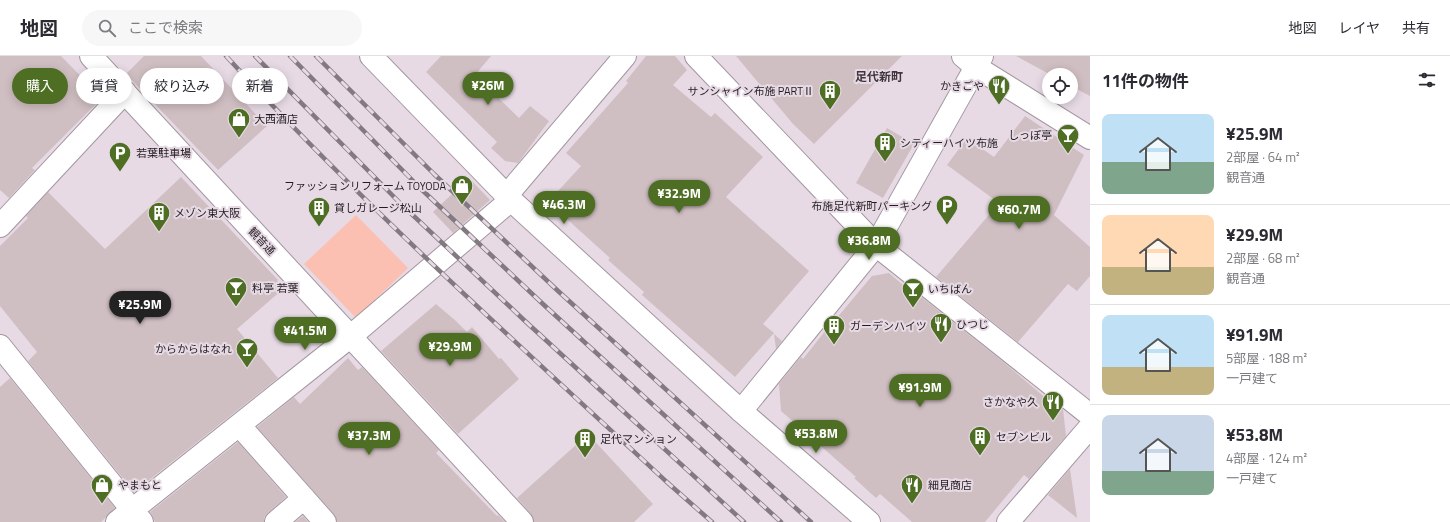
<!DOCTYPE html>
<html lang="ja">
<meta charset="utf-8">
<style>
:root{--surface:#fff;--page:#f7f7f7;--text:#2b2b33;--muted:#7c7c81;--line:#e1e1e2;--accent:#4e6e23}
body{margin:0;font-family:"Titillium Web","Noto Sans JP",sans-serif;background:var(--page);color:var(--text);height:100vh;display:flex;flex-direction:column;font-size:15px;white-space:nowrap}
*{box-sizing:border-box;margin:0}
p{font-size:13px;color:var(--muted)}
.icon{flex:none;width:22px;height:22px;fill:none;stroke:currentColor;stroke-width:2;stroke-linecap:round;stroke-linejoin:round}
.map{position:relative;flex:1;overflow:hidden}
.drawer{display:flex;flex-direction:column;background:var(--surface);width:360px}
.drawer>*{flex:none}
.hud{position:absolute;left:12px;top:12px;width:380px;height:36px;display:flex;gap:8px}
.fabs{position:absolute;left:1042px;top:12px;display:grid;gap:8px}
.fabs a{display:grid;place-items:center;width:36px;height:36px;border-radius:50%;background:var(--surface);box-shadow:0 2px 10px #0003;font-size:20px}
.price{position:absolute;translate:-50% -34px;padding:0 9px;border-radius:14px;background:var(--accent);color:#fff;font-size:13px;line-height:26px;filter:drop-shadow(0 1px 2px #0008)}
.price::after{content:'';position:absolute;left:50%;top:24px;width:12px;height:9px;margin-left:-6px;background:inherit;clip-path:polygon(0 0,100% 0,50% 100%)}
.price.current{background:#222;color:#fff}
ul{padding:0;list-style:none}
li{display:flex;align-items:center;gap:12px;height:100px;padding:0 12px}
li+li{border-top:1px solid var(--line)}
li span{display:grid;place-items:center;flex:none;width:112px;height:80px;border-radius:8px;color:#555}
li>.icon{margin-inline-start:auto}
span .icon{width:48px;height:48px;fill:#fffc;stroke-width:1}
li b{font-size:17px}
h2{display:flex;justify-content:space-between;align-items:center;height:48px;padding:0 12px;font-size:17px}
.pill{padding:0 14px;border-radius:18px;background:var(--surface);box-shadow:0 2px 10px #0003;font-size:14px;line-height:36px}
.pill.current{background:var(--accent);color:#fff}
header{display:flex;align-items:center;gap:24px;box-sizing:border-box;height:56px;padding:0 20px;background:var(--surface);border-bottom:1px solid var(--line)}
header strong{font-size:19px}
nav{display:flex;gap:22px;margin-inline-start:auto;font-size:14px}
.search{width:280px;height:36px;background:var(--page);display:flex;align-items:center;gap:10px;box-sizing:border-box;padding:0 14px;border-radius:22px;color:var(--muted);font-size:15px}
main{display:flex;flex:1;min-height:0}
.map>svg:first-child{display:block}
.green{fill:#fbc0b1}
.building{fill:#d0bfc2}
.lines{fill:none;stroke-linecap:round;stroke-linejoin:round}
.minor-casing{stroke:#a296a0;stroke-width:24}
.tertiary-casing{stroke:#a296a0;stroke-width:24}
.minor{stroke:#fff;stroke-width:22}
.tertiary{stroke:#fff;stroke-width:22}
.rail-casing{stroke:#837a81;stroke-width:4.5}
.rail{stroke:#e7dae5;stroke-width:3;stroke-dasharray:9;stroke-linecap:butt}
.labels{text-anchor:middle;stroke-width:4;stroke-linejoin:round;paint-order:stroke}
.poi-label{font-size:11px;fill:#221d21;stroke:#e7dae5;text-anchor:start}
.street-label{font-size:11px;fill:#221d21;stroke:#e7dae5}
.neighbourhood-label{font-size:12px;font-weight:bold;fill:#40363e;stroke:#e7dae5}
</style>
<header>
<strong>地図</strong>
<div class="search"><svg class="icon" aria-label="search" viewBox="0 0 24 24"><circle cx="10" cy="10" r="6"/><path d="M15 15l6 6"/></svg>ここで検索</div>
<nav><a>地図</a><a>レイヤ</a><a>共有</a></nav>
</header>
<main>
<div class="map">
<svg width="1090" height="466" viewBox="0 0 1090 466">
<rect width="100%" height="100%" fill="#e7dae5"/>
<path class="green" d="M 356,159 L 408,212 L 356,262 L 304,208 Z"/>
<path class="building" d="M 0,0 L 61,0 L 102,42 L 32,112 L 35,114 L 9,142 L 0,134 Z
M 144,0 L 201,0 L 267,70 L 218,114 L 126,18 Z
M 441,0 L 491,0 L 475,19 L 519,62 L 530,50 L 549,65 L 518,107 L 505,105 L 491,92 L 497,86 L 426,16 Z
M 646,0 L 675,0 L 687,14 L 673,29 L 711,61 L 715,57 L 763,101 L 726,141 L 809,215 L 763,268 L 774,277 L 735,321 L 642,239 L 644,236 L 608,204 L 610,202 L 548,146 L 581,110 L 566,97 L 628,27 L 626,25 Z
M 736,0 L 902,0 L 814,88 L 793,68 Z
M 1016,0 L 1090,0 L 1090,40 L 1071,30 L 1071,19 L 1051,19 Z
M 1025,60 L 1084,99 L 1054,159 L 1090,191 L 1090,220 L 1077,235 L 1068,228 L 1018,286 L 936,221 L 999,147 L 947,109 L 967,82 L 994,101 Z
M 887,72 L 914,88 L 883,142 L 856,127 Z
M 181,121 L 278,224 L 277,225 L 283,233 L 237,273 L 278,322 L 134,436 L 28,305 L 37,296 L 0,250 L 0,190 L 28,162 L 26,160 L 48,136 L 105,193 Z
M 469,122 L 490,144 L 453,177 L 433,156 Z
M 889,217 L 918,242 L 920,240 L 1002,305 L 1048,344 L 1049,343 L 1063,353 L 1066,380 L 1029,423 L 1024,419 L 985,466 L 912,466 L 880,438 L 876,442 L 854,422 L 856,421 L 781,355 L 779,328 L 801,301 L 803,303 L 829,270 L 830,270 L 872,220 Z
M 436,248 L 456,265 L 467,276 L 472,271 L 499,303 L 501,302 L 519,323 L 458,378 L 381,295 Z
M 774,278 L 782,285 L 776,293 Z
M 348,302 L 358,314 L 362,311 L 439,394 L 436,397 L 497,460 L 498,459 L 505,466 L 337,466 L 334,458 L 257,371 L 294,341 L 300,348 Z
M 10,322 L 115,452 L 101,466 L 0,466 L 0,331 Z
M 588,378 L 653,448 L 634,466 L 534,466 L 531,458 L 517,442 Z
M 238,386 L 286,441 L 268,457 L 264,462 L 264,466 L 155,466 L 150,456 Z
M 1070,413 L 1077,462 L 1048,439 Z
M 303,460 L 308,466 L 295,466 Z"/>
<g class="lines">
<g class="minor-casing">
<path id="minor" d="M 91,0 L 522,466
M 696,0 L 876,189 L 1090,359
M 963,0 L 976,11 L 1090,82
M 507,139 L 625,0
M 0,170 L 125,36
M 0,290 L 142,466
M 741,355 L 876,189 L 982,0
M 239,369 L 325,466
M 117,466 L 351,280 L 511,144
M 276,466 L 304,442
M 1008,466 L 1090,371"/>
</g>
<g class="tertiary-casing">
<path id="tertiary" d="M 371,0 L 511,144 L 741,355 L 869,466"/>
</g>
<use href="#minor" class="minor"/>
<use href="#tertiary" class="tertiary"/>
<g class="rail-casing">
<path id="rail" d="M 226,0 C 365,151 518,288 669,428 L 712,466
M 255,0 L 401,148 L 525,265 L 744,466
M 290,0 L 420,132 L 544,249 L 781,466
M 316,0 L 434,118 L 557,234 L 811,466"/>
</g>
<use href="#rail" class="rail"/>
</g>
<defs>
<g id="restaurant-pin" transform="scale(1.15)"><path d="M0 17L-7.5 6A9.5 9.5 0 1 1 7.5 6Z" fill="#4e6e23" stroke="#e7dae5"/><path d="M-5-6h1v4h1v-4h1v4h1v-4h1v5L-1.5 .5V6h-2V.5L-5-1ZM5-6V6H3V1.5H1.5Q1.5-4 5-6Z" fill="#fff"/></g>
<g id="building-pin" transform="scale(1.15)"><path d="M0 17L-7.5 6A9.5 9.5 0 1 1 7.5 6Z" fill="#4e6e23" stroke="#e7dae5"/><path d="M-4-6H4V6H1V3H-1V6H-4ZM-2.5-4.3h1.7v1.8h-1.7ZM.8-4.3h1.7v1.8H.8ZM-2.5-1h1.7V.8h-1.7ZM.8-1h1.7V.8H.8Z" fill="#fff"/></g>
<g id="shop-pin" transform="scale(1.15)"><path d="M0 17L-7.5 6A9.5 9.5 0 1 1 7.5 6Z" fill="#4e6e23" stroke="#e7dae5"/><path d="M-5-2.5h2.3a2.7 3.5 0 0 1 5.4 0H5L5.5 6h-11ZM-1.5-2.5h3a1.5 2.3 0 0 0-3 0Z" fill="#fff"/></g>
<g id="bar-pin" transform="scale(1.15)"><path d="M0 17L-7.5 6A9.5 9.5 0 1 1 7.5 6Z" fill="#4e6e23" stroke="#e7dae5"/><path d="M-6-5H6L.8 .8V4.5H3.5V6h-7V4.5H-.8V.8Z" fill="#fff"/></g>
<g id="parking-pin" transform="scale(1.15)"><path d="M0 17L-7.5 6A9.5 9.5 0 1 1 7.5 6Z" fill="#4e6e23" stroke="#e7dae5"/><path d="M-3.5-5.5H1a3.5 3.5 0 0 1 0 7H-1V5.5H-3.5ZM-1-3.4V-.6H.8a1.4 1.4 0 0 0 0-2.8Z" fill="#fff"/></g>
</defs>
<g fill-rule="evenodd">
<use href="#restaurant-pin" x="999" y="30"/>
<use href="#building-pin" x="830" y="35"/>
<use href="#shop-pin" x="239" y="63"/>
<use href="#bar-pin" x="1068" y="79"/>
<use href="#building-pin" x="885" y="87"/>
<use href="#parking-pin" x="120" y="97"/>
<use href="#shop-pin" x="462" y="130"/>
<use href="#parking-pin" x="947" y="150"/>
<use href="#building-pin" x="319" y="152"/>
<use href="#building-pin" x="159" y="157"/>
<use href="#bar-pin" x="236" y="232"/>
<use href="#bar-pin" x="913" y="233"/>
<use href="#restaurant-pin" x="941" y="268"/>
<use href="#building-pin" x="834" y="270"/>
<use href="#bar-pin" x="247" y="293"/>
<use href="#restaurant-pin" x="1053" y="346"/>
<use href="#building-pin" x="980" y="381"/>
<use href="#building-pin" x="585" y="383"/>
<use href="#shop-pin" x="102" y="429"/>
<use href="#restaurant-pin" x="912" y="429"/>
</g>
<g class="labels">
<g class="poi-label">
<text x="984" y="34" text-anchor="end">かきごや</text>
<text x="814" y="39" text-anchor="end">サンシャイン布施 PARTⅡ</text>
<text x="254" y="67">大西酒店</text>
<text x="1052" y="83" text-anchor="end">しっぽ亭</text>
<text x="900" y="91">シティーハイツ布施</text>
<text x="136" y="101">若葉駐車場</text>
<text x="446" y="134" text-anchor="end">ファッションリフォーム TOYODA</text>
<text x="932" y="154" text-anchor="end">布施足代新町パーキング</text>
<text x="334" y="156">貸しガレージ松山</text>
<text x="174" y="161">メゾン東大阪</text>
<text x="252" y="236">料亭 若葉</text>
<text x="928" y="237">いちばん</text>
<text x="956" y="272">ひつじ</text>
<text x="850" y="274">ガーデンハイツ</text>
<text x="232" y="297" text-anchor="end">からからはなれ</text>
<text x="1038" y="350" text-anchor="end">さかなや久</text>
<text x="996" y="385">セブンビル</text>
<text x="600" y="387">足代マンション</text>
<text x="118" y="433">やまもと</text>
<text x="928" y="433">細見商店</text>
</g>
<g class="street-label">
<text transform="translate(262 185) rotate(47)" y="4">観音通</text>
</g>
<g class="neighbourhood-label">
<text x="879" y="25">足代新町</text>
</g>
</g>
</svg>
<div class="fabs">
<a><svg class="icon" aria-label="locate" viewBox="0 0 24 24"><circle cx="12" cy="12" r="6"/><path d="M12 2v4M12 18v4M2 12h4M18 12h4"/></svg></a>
</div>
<b class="price" style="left:488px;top:50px">¥26M</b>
<b class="price" style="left:679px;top:158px">¥32.9M</b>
<b class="price" style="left:564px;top:169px">¥46.3M</b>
<b class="price" style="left:1019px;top:174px">¥60.7M</b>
<b class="price" style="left:869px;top:205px">¥36.8M</b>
<b class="price current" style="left:140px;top:269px">¥25.9M</b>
<b class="price" style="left:305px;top:295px">¥41.5M</b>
<b class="price" style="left:450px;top:311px">¥29.9M</b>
<b class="price" style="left:920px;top:352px">¥91.9M</b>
<b class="price" style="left:816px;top:398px">¥53.8M</b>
<b class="price" style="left:369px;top:400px">¥37.3M</b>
<div class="hud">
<a class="pill current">購入</a>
<a class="pill">賃貸</a>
<a class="pill">絞り込み</a>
<a class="pill">新着</a>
</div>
</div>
<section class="drawer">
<h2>11件の物件<svg class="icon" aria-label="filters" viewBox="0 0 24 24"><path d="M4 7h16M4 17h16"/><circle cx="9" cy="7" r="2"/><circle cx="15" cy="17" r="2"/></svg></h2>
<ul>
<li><span style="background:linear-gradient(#bfe0f5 60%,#7fa58c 0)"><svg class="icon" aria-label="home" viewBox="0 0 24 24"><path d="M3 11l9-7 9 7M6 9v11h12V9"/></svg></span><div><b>¥25.9M</b><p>2部屋 · 64 m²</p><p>観音通</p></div></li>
<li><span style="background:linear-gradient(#ffd9b3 65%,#c2b280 0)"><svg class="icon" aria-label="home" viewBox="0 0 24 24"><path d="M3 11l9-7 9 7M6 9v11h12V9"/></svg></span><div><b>¥29.9M</b><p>2部屋 · 68 m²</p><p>観音通</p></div></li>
<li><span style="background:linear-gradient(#bfe0f5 65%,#c2b280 0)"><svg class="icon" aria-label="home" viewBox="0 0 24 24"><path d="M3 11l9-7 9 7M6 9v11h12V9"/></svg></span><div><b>¥91.9M</b><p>5部屋 · 188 m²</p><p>一戸建て</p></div></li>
<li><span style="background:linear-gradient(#c9d6e8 70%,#7fa58c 0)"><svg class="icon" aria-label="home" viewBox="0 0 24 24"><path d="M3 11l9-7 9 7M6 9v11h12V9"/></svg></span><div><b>¥53.8M</b><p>4部屋 · 124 m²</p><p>一戸建て</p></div></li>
</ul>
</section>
</main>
